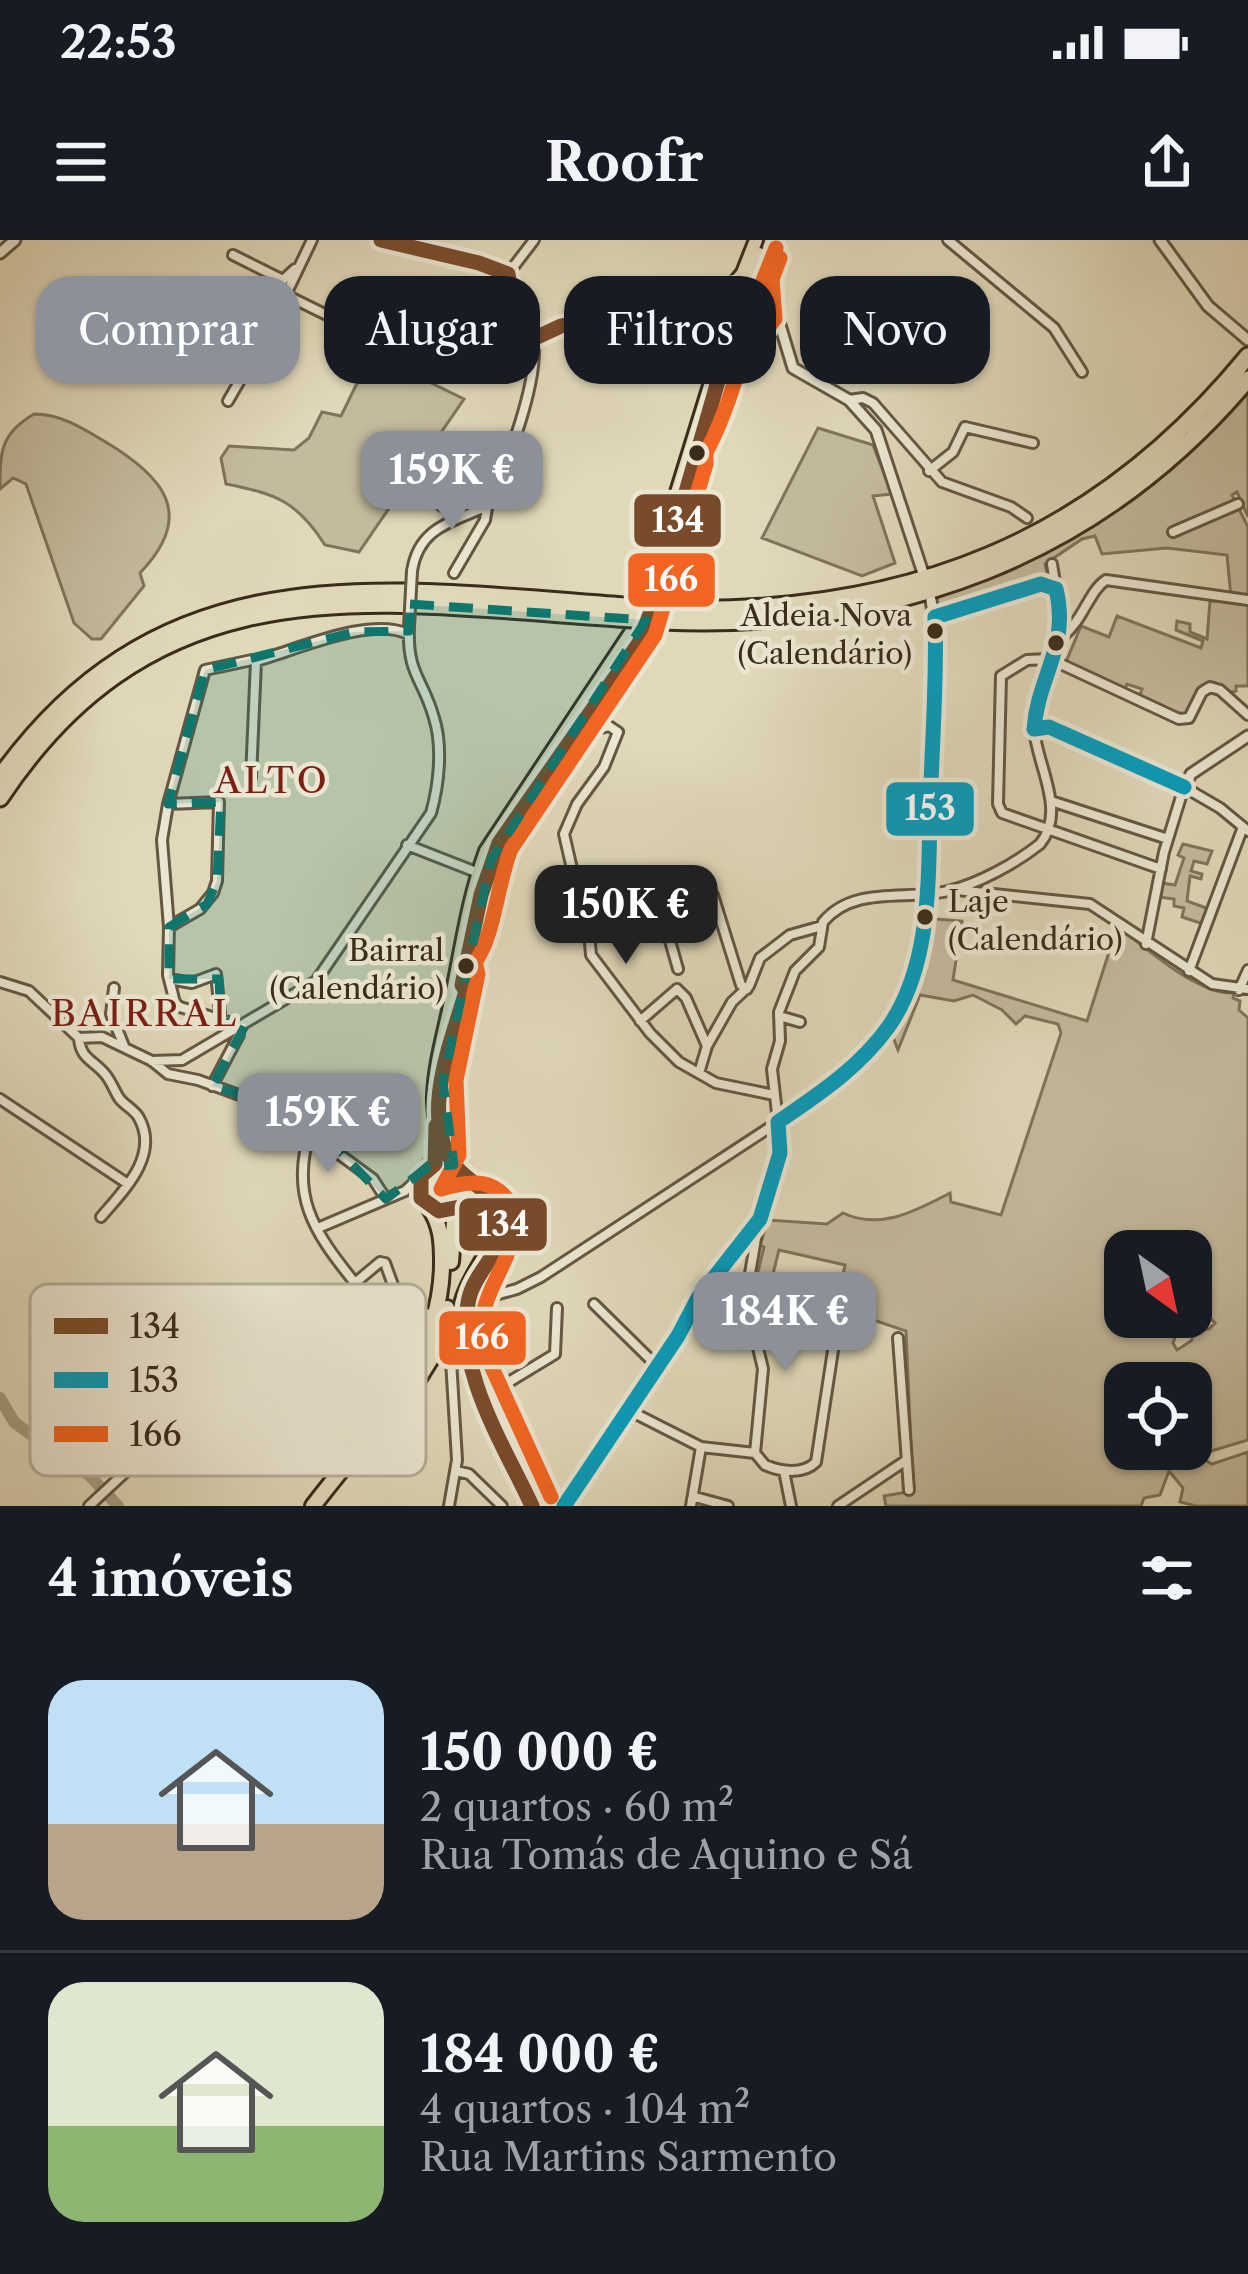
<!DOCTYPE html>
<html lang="pt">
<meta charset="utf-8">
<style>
:root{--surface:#171b24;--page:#20242c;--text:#f1f3f6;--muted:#9ea1a6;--line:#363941;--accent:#8c9099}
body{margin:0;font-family:"Libre Caslon Text",serif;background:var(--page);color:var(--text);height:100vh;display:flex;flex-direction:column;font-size:45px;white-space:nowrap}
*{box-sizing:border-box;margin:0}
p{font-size:39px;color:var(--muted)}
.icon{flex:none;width:66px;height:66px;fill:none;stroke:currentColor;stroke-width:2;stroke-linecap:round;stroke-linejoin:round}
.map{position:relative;height:1266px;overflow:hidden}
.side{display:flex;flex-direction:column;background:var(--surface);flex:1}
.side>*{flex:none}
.guide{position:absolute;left:36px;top:36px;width:1176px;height:108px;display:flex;gap:24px}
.needle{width:78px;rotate:147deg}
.fabs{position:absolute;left:1104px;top:990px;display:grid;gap:24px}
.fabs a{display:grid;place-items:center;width:108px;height:108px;border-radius:24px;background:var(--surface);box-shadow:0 3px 9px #0004;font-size:60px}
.price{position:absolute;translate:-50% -102px;padding:0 27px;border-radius:24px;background:var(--accent);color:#fff;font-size:39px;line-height:78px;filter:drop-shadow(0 3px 6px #0008)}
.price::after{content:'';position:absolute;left:50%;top:72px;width:36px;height:27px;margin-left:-18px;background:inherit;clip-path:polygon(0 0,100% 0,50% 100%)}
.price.current{background:#222;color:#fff}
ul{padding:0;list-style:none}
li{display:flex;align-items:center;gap:36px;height:300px;padding:0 48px}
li+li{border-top:3px solid var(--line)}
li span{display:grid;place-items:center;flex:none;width:336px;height:240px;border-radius:36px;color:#555}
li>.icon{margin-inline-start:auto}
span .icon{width:144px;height:144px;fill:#fffc;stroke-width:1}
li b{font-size:51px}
h2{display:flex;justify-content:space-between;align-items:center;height:144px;padding:0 48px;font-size:51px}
.tag{padding:0 42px;border-radius:36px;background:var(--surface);box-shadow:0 3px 9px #0004;font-size:42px;line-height:108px}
.tag.current{background:var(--accent);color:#fff}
.status{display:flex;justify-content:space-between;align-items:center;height:84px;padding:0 60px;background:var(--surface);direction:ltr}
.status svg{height:33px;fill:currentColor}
header{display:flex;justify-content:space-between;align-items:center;height:156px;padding:0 48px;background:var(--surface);font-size:54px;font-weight:800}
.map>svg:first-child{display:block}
.green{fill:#c4bb9e;stroke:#7f745c;stroke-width:3;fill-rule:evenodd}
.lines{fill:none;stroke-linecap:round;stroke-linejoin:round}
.river{stroke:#a89e83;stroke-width:12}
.minor-casing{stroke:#645742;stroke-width:14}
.tertiary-casing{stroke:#645742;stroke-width:15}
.primary-casing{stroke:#3a2c1b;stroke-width:18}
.trunk-casing{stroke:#3a2c1b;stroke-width:20}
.motorway-casing{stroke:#3a2c1b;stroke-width:21}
.minor{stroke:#ebe6d2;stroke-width:8}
.tertiary{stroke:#ebe6d2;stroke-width:9}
.primary{stroke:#e0d8b9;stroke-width:12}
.trunk{stroke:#e0d8b9;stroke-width:14}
.motorway{stroke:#e0d8b9;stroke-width:15}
.minor-bridge-casing{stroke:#645742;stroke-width:14;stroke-linecap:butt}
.motorway-bridge-casing{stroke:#3a2c1b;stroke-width:21;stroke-linecap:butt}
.minor-bridge{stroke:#ebe6d2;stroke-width:8}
.motorway-bridge{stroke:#e0d8b9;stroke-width:15}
.bus-1-casing{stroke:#ebe6d2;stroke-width:24}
.bus-2-casing{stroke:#ebe6d2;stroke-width:24}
.bus-3-casing{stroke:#ebe6d2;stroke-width:24}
.bus-1{stroke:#7a4b2a;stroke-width:15}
.bus-2{stroke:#069cbc;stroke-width:15}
.bus-3{stroke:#f26522;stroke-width:15}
.marked{fill:#0f766e;fill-opacity:0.2;stroke:#0f766e;stroke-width:9;stroke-dasharray:24 15;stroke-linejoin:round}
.bus-dot{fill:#3a2c1b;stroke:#ebe6d2;stroke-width:4.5}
.labels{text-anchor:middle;stroke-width:9;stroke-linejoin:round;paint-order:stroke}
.bus-label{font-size:30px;fill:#3a2c1b;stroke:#ebe6d2;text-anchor:end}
.neighbourhood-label{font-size:36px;letter-spacing:3px;fill:#7a1f14;stroke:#ebe6d2}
.key{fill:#ebe6d2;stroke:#b6ae9b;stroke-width:3}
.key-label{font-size:33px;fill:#3a2c1b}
.line-badge{stroke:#ebe6d2;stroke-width:4.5}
.badge-label{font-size:33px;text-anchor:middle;font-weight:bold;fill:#fff}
</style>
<div class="status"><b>22:53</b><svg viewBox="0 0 49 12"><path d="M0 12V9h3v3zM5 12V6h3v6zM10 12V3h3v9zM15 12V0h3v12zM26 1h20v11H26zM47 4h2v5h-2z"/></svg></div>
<header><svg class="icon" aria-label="menu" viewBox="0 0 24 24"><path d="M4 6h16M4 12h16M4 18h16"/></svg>Roofr<svg class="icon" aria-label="share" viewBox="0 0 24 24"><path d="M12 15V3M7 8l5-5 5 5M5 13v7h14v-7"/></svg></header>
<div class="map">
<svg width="1248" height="1266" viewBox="0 0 1248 1266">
<rect width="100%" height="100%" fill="#e0d8b9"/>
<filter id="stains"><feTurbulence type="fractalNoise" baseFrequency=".00167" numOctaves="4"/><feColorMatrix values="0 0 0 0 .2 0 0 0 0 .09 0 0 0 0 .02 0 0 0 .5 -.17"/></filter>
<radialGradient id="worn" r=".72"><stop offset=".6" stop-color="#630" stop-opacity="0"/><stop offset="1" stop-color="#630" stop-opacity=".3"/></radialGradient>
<path class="green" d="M 382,127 L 423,139 L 464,159 L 359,312 L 325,305 C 297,261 276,254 226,244 L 221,218 L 229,206 L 294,210 L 309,198 L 322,172 L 341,176 L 364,129 Z
M 1248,149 L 1248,277 L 1237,252 L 1232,255 L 1248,287 L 1248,357 L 1231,357 L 1227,315 L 1167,308 L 1102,314 L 1095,296 L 1082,299 L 1045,324 L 1049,341 L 944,371 L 937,367 L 934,360 L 938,357 C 1059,316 1163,246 1248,149 Z
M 34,174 C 60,174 81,187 104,201 C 163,236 197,274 140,333 L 144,346 L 101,399 L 92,399 L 74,383 L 26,244 L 13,238 L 0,249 C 0,212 0,194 34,174 Z
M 818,188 L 873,205 L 892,254 L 873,256 L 895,323 L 862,336 L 762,298 Z
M 452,222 L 485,232 L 489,240 L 485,254 L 455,275 L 439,271 L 414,247 Z
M 1210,361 L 1248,363 L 1248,446 L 1236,446 L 1236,451 L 1227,453 L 1215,443 L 1202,445 L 1185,477 L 1139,457 L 1142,449 L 1127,444 L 1124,451 L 1066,422 L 1081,386 L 1109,397 L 1117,376 L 1201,408 L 1203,401 L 1176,390 L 1177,381 L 1190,384 L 1190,392 L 1207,399 Z
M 1183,604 L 1212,611 L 1207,624 L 1194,621 L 1191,631 L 1202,634 L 1201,639 L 1190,636 L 1187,661 L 1209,669 L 1203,684 L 1182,677 L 1184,668 L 1174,666 L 1174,659 L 1159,657 L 1162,643 L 1175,645 L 1184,618 L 1178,615 Z
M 936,679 L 962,681 L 953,740 L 1087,781 L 1110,709 L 1124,691 C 1150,712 1200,755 1234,753 L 1233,758 L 1240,761 L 1239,770 L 1248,778 L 1248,1200 L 1211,1211 L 1205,1220 L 1212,1224 L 1248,1212 L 1248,1266 L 1196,1266 L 1180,1262 L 1183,1248 L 1169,1231 L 1160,1255 L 1144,1258 L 1141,1266 L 886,1266 L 884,1256 L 913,1251 L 906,1091 L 827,1064 L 830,1053 L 839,1054 L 845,1025 L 779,1010 L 771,1042 L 756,1040 L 764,1007 L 760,1005 L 768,980 L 827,984 L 843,973 C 881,991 917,970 950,953 L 951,962 L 1001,975 L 1061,793 L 1058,784 L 1025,776 L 1016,784 L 1002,770 L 973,755 L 954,761 L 920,755 L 898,810 L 893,797 L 887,799 L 924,733 ZM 1125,1011 L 1191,1011 L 1191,1062 L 1198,1063 L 1194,1074 L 1209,1077 L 1215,1083 L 1209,1089 L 1195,1092 L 1191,1101 L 1177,1110 L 1173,1103 L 1183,1077 L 1125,1077 ZM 1125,1143 L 1191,1143 L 1191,1209 L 1125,1209 Z"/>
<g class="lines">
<path class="river" d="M 0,1158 L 14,1182 L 34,1197 L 45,1212 L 88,1234 L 118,1266"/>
<g class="minor-casing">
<path id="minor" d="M 948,0 L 1054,88 L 1082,132
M 233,15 L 283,40 L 295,29
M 508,34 L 534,0
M 286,55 L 343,83 L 421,85
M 243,64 L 255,70 L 269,69 L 283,40
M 849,160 L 863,158 L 873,163 L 942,242 L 1011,267 L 1027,278
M 228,161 L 267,94 L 312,0
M 929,231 L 953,212 L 965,187 L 1033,203
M 1173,292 L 1238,264
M 1052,324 L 1056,349
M 412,331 C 419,287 451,283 487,266 C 506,228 540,140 533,99
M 454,333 L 485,280 L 487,268
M 1063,396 C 1084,379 1089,351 1106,340 L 1248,360
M 256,421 C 297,410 369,376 408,394
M 594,490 L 590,478 L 610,450 L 608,444
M 563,507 L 571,505 L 580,493 L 609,486 L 618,492 L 604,527 L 577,564 L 564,594 L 575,642 L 586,659 L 591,715 L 650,793 L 679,822 L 716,843 L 774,855
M 1051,561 L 1168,599
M 168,564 L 205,430 L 252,420 L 256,421 L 251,538
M 407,605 L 476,632
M 1161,629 L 1002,573 L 998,564 L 1001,436 L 1027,420 L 1050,419 L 1179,479 L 1189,478 L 1202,452 L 1210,447 L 1220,450 L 1248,475
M 957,650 L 1090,664 L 1212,744 L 1248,749
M 661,669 L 678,729
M 169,687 L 162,600 L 168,564 L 219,562 L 217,641 L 213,653 L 200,669 L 169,687 L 168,735 L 175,763 L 180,767 L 238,785
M 588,688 L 713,655 L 741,745 L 747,749
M 1146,704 L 1164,612 L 1184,547 L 1220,568 L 1248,591
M 1189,731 L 1243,587
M 169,739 L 192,743 L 216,734 L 221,782
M 0,742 L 29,751 L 79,798 L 102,797 L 152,821 L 168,834 L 198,840 L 286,872 L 303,874 L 328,906 L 373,939 L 386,959
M 114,748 L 111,774 L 124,806
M 1239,750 L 1248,730
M 779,776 L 800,782
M 640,781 L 677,749 L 686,758 L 707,806
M 79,798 C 80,818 93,820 105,834 C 111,841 114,850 119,858 C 125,866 135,870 139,878 C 160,916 123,951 101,977
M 152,821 L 182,820 L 316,741 L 431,573 C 439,545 443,506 434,478 C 423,438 407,435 409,387
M 699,833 L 707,806 L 732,762 L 749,746 L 760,718 L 790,695 L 822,686
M 212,846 L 239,795 L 239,786
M 0,859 L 128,944
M 312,885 C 288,954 313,991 355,1043
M 759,981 L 746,1057 L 763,1129 L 755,1213 L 765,1225 C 781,1232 803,1235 816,1222 L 839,1071
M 318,988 L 405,951 L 418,939
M 698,1058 L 818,1066 L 860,1078
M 470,1062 L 517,1049 L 541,1037 L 778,882 L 772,829 L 780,801 L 779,772 L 795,731 L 819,707 L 823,682 C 854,645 905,661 948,651 C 978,644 1016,623 1040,604 C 1067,571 1037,526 1034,489
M 594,1064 L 658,1127
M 898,1098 L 909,1250
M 484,1157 L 555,1114 L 557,1068
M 630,1171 L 701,1207 L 755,1213
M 456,1231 L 469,1234 L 502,1266
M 784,1231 L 791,1266
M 695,1257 L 728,1266
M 89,1266 L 204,1159 L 350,1060 L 355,1043 L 380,1022 L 385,1023 L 404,1075 L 409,1078 L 426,1073
M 449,1266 L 457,1220 L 451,1120
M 691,1266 L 701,1207
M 838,1266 L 905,1221"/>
</g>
<g class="tertiary-casing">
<path id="tertiary" d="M 381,0 C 421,18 472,14 508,34 L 513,64 L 533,99 L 561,82 L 605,80 L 675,90 L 724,78
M 1160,0 L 1208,66 L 1248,100
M 0,13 L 15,0
M 756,59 L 780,85 L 793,128 L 849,160 L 876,190 L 923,333
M 935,377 L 1027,347 L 1041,344 L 1054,347 C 1082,400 1032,438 1034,489 L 1049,487 L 1169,542 L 1184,547 L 1191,534 L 1248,496
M 564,1266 L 678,1096 L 698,1058 L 760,979 L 780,913 L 778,882 C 872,825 921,770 927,655 L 936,390 L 931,360"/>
</g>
<g class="primary-casing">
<path id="primary" d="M 727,113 L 738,89 L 755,73 L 751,36 L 759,14
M 685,250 L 710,167
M 444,891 C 449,927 471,941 496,963
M 469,1109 L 466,1073 L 473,1047
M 532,1266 L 463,1114 C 442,1041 502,1021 494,974 C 468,941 442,992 422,959 C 408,936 438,926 438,902 C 438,887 433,872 434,856 C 435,823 446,788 452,756 C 462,707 469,657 486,611 L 636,385 L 721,110 L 726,80 L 721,73 L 720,61 L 743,33 L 756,0"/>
</g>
<g class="trunk-casing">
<path id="trunk" d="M 451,1022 L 455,968
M 414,1146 L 432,1117 L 447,1068
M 313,1266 C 369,1193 443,1119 442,1021 C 442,1001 441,985 429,967"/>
</g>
<g class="motorway-casing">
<path id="motorway" d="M 667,369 C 906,376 1095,303 1248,116
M 662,381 C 893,391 1097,319 1248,139
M 0,537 C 162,310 381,348 623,366
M 0,558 C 159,318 373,362 618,378"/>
</g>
<use href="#minor" class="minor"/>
<use href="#tertiary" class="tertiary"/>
<use href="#primary" class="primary"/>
<use href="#trunk" class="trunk"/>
<use href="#motorway" class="motorway"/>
<g class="minor-bridge-casing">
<path id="minor-bridge" d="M 409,387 L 412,331"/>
</g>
<g class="motorway-bridge-casing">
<path id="motorway-bridge" d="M 623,366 L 667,369
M 618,378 L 662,381"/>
</g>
<use href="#minor-bridge" class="minor-bridge"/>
<use href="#motorway-bridge" class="motorway-bridge"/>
<g class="bus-1-casing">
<path id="bus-1" d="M 381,0 L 479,23 L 508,34 L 513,64 L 533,99
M 436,886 L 435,924 L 421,936 L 421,958 L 439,971 L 480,963 L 492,971 L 496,982
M 532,1266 C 504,1205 453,1128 469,1058 C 475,1031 504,1012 503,983 C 502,958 472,945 457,928 C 417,881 452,801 466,751 L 462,745 L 481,655 L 499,603 L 639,403 L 653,366 L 727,110 L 757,64 L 747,49 L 734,47 L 699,81 L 683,88 L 587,81 L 561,86 L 533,99"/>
</g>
<g class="bus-2-casing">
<path id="bus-2" d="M 935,377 L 1041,344 L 1056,349
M 1034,489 L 1049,487 L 1184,547
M 1034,489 C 1038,435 1070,407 1056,349
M 778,882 C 819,854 860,827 889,786 C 936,718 927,622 931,543 C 933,488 937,433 935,377
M 564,1266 L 678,1096 L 698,1058 L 760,979 L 780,913 L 778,882"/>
</g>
<g class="bus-3-casing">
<path id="bus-3" d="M 745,125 L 750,108 L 775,79 L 772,39 L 780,18
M 551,1257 L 483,1108 C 473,1047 520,1026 514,968 C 495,937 471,940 441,949 L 459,915 L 456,840 L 478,734 L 475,722 C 494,698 498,640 511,609 L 655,395 L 706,224 L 706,212 C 722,184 756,96 742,67 L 762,43 L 776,8"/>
</g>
<use href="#bus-1" class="bus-1"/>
<use href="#bus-2" class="bus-2"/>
<use href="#bus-3" class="bus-3"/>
</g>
<path class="marked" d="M 410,364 L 646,380 L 491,620 L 443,842 L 454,925 L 429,926 L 386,959 L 303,874 L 212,846 L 246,784 L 221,782 L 219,739 L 169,739 L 169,687 L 207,664 L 217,641 L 221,562 L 168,564 L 205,430 L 354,392 L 409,391 Z"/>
<g class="bus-dot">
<circle cx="697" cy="213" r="10"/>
<circle cx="935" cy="391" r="10"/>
<circle cx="1056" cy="403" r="10"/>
<circle cx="925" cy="677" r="10"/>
<circle cx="466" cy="726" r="10"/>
</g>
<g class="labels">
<g class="bus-label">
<text x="912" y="386">Aldeia Nova<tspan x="912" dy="38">(Calendário)</tspan></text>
<text x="948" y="672" text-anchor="start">Laje<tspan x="948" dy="38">(Calendário)</tspan></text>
<text x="444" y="721">Bairral<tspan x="444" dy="38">(Calendário)</tspan></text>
</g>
<g class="neighbourhood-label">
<text x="272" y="553">ALTO</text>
<text x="145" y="786">BAIRRAL</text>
</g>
</g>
<rect x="30" y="1044" width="396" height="192" rx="18" class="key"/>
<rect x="54" y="1078" width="54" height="16" fill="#7a4b2a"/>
<rect x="54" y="1132" width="54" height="16" fill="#069cbc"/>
<rect x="54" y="1186" width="54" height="16" fill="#f26522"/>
<g class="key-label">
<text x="129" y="1098">134</text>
<text x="129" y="1152">153</text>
<text x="129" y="1206">166</text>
</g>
<g class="line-badge">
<rect x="632" y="252" width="91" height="57" rx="12" fill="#7a4b2a"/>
<rect x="626" y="311" width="91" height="58" rx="12" fill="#f26522"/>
<rect x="884" y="540" width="92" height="58" rx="12" fill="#069cbc"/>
<rect x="457" y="956" width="92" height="57" rx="12" fill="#7a4b2a"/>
<rect x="437" y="1069" width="91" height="58" rx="12" fill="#f26522"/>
</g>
<g class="badge-label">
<text x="678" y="292">134</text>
<text x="671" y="351">166</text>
<text x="930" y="580">153</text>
<text x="503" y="996">134</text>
<text x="482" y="1109">166</text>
</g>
<rect width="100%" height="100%" filter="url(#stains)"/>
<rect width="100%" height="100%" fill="url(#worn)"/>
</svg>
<div class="fabs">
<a><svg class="needle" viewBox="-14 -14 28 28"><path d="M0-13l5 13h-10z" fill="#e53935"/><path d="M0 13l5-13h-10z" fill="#9ea1a6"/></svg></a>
<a><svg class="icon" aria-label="locate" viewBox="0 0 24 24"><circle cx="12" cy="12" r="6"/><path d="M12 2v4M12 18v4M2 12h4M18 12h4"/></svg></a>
</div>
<b class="price" style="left:452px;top:293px">159K €</b>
<b class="price current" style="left:626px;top:727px">150K €</b>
<b class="price" style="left:328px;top:935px">159K €</b>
<b class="price" style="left:785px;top:1134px">184K €</b>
<div class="guide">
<a class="tag current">Comprar</a>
<a class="tag">Alugar</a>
<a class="tag">Filtros</a>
<a class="tag">Novo</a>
</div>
</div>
<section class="side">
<h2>4 imóveis<svg class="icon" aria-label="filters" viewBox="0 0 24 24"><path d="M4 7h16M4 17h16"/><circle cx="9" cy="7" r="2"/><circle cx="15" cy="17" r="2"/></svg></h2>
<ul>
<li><span style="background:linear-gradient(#bfe0f5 60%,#b9a48a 0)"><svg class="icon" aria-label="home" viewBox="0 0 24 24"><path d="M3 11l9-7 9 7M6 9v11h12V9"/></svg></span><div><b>150 000 €</b><p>2 quartos · 60 m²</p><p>Rua Tomás de Aquino e Sá</p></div></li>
<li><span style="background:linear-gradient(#dfe7d0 60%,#8fb573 0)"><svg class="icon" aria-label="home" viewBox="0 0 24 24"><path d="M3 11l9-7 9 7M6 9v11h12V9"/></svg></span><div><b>184 000 €</b><p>4 quartos · 104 m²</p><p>Rua Martins Sarmento</p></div></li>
</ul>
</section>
